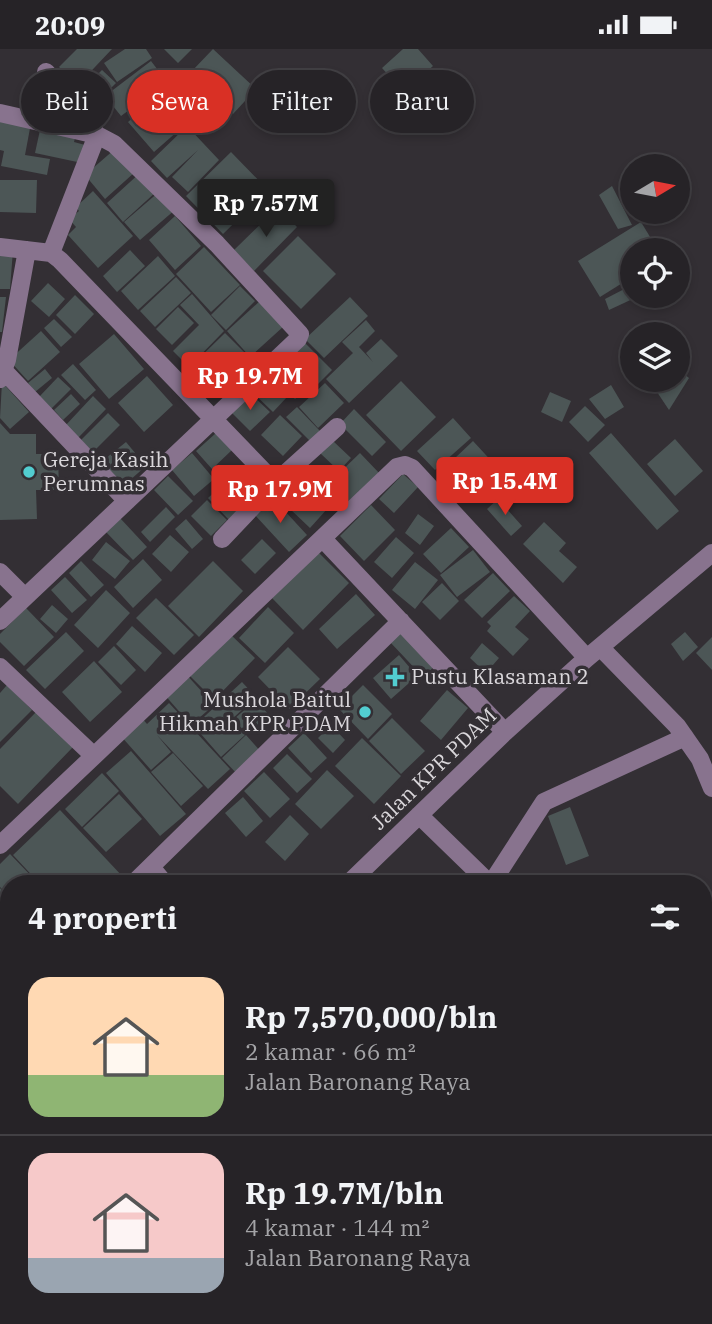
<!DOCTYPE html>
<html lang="id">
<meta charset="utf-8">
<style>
:root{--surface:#262327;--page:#2e2b2f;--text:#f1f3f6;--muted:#a4a4a7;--line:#424044;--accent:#d93025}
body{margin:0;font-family:"IBM Plex Serif",serif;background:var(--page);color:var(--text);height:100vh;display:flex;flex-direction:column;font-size:26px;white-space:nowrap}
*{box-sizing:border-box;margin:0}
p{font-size:23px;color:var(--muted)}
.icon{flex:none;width:38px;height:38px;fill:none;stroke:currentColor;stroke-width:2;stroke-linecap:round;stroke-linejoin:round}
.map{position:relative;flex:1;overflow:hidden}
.side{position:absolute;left:0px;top:826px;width:712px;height:450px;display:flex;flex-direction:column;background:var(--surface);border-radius:28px 28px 0 0;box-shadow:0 4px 10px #0003,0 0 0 2px var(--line)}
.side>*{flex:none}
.banner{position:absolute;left:21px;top:21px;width:670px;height:63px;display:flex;gap:14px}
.needle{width:46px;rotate:80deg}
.buttons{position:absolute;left:620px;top:105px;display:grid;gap:14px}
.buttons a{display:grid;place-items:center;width:70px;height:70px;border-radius:50%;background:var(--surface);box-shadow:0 4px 10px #0003,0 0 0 2px var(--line);font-size:35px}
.price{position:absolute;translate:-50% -60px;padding:0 16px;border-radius:7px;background:var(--accent);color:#fff;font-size:23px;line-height:46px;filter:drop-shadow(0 2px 4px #0008)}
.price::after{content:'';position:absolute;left:50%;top:42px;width:21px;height:16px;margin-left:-10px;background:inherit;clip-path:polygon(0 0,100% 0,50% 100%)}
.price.current{background:#222;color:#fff}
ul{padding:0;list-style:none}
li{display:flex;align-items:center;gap:21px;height:175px;padding:0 28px}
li+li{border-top:2px solid var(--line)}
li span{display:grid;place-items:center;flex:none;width:196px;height:140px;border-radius:21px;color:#555}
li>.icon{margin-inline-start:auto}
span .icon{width:84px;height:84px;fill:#fffc;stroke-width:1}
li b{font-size:30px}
h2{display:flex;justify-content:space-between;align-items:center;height:84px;padding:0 28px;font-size:30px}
.tag{padding:0 24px;border-radius:32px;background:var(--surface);box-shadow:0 4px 10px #0003,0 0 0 2px var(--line);font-size:24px;line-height:63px}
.tag.current{background:var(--accent);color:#fff}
.status{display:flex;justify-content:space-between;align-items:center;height:49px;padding:0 35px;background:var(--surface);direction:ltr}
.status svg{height:19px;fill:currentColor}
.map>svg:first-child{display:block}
.building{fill:#4c5656}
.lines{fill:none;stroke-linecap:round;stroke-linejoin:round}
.minor{stroke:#88738e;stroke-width:18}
.poi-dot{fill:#52cdd0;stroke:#332f34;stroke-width:2.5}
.labels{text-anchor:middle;stroke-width:7;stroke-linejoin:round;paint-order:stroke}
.poi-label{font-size:21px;fill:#dad7db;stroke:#332f34;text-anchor:start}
.street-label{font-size:21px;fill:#dad7db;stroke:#332f34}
</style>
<div class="status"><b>20:09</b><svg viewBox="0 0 49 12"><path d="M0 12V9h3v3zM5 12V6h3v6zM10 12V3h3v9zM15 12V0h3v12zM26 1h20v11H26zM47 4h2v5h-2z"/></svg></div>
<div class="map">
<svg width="712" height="1275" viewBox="0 0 712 1275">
<rect width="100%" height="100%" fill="#332f34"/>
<path class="building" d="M 77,0 L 112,0 L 78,36 L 59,18 Z
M 125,0 L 146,0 L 152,9 L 117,33 L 104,14 Z
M 164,0 L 192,0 L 178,14 Z
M 213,0 L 256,40 L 233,65 L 191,23 Z
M 403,0 L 418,0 L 433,17 L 404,43 L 382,19 Z
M 151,12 L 167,33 L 121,67 L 105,47 Z
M 102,21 L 116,34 L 97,53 L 83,40 Z
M 168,37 L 195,67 L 154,103 L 128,73 Z
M 0,68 L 31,74 L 25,106 L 50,110 L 47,126 L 1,117 L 4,102 L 0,101 Z
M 187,77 L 219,111 L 188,143 L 172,128 L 198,101 L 167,129 L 151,112 Z
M 40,81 L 75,89 L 74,93 L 85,96 L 82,114 L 35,104 Z
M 115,100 L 135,123 L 105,150 L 85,126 Z
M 231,103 L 268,141 L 223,185 L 186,147 Z
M 141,123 L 157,142 L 123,173 L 107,154 Z
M 0,131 L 37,131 L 36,164 L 0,163 Z
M 612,137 L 632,176 L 618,180 L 599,146 Z
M 93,142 L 133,187 L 98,219 L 68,186 L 76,178 L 69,170 L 79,162 L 76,158 Z
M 160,142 L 176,160 L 140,191 L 124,173 Z
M 278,158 L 297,178 L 254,222 L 234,201 Z
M 175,167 L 201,197 L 175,221 L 149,191 Z
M 641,173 L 658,201 L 632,201 L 632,228 L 600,248 L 578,212 Z
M 298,187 L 336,225 L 301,260 L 263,222 Z
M 204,198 L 240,236 L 211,263 L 176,225 Z
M 0,200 L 13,201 L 10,240 L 0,240 Z
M 130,201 L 145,217 L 117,243 L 103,227 Z
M 158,207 L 175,227 L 138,261 L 121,242 Z
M 176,228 L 191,244 L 155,278 L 140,262 Z
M 48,234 L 65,250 L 49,268 L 31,252 Z
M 632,236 L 632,247 L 639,247 L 609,261 L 605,250 Z
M 240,237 L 255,252 L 226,281 L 211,266 Z
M 192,245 L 224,282 L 189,318 L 173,302 L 199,276 L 180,256 Z
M 75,246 L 94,265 L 75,285 L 56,266 Z
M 0,248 L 6,248 L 2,283 L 0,283 Z
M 350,248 L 368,267 L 324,309 L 305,290 Z
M 261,251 L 284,277 L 250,308 L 227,282 Z
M 178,258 L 194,274 L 172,296 L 156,280 Z
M 54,270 L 72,288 L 61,298 L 44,279 Z
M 366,271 L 375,282 L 359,298 L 373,313 L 366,304 L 381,290 L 398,307 L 349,354 L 326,330 L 353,304 L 342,293 Z
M 41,282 L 60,303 L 28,332 L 9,311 Z
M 225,284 L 251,310 L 214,346 L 189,319 Z
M 114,285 L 144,320 L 109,350 L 79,315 Z
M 305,294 L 332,321 L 314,339 L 310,335 L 295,350 L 272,327 Z
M 73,315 L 96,341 L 85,351 L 61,326 Z
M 45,320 L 52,329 L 35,343 L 28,334 Z
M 679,321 L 689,329 L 669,361 L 655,340 L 667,331 L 677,331 Z
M 266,324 L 288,347 L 273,363 L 249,340 Z
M 147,327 L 173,356 L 144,383 L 118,354 Z
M 58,328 L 71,340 L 51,360 L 39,348 Z
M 401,332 L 436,368 L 401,402 L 366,366 Z
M 2,333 L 29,363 L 10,380 L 0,369 Z
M 325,334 L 344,354 L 318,379 L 299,358 Z
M 611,336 L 624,358 L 605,370 L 589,350 Z
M 249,343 L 270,363 L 250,382 L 230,362 Z
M 550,343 L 571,352 L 562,373 L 541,363 Z
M 71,345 L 80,355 L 63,371 L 54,361 Z
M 93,347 L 106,360 L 78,389 L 65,377 Z
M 585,357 L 605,376 L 588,393 L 569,373 Z
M 297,358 L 320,382 L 310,392 L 286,368 Z
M 354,360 L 386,393 L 372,407 L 340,375 Z
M 108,364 L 120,376 L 93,403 L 81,391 Z
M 280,366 L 302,387 L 283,407 L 261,386 Z
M 453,369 L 471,389 L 435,421 L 417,402 Z
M 0,374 L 10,385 L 36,385 L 36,405 L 58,405 L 59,441 L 36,441 L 37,470 L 0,471 Z
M 216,384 L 232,401 L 212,420 L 196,402 Z
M 611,384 L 679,462 L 657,481 L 589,404 Z
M 675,390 L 703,422 L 675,447 L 647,415 Z
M 332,391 L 351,409 L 339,422 L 320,404 Z
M 473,392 L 497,418 L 460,452 L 437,426 Z
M 126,393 L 146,417 L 121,439 L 100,414 Z
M 192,404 L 214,430 L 194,447 L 172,421 Z
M 360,404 L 380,425 L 350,455 L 329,434 Z
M 247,418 L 264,439 L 245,455 L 228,433 Z
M 403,425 L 418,438 L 394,464 L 379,450 Z
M 168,427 L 193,452 L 178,466 L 154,441 Z
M 223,435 L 246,459 L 231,473 L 208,449 Z
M 306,440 L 328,459 L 310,479 L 289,459 Z
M 272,448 L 307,486 L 289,503 L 254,465 Z
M 498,450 L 522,477 L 511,487 L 487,460 Z
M 207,451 L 227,471 L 211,487 L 191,467 Z
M 371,456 L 395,481 L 364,512 L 340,487 Z
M 166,458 L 175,468 L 150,493 L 141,483 Z
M 418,465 L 434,477 L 420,496 L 405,484 Z
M 120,469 L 147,498 L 133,511 L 106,483 Z
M 186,470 L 203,490 L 192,500 L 175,480 Z
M 544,473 L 566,494 L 559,502 L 577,518 L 563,534 L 523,495 Z
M 451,479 L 469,498 L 441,524 L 423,505 Z
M 170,486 L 189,503 L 171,523 L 152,505 Z
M 396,488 L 414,504 L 392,529 L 374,513 Z
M 262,490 L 276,504 L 255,525 L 241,511 Z
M 106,493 L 130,512 L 115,530 L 92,511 Z
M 473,501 L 490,523 L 457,548 L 440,526 Z
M 318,503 L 349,534 L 303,581 L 272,549 Z
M 143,510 L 162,531 L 133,559 L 114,538 Z
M 81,512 L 104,536 L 91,548 L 69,524 Z
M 213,512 L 243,542 L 199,588 L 168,557 Z
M 415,513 L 438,531 L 415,560 L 392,541 Z
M 493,524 L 510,542 L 482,569 L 464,551 Z
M 65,528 L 87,551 L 72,564 L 51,541 Z
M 442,534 L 459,552 L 440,571 L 422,553 Z
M 106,541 L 130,564 L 98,599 L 74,576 Z
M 356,545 L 375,566 L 337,600 L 319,580 Z
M 514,547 L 530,562 L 515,578 L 529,590 L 513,607 L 487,582 L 491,577 L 487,573 Z
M 156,549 L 194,586 L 174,606 L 136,569 Z
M 52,556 L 68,570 L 56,584 L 40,570 Z
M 268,558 L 294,584 L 265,614 L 239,589 Z
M 26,559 L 54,588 L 24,617 L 0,593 L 0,585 Z
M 132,577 L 162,604 L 145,623 L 116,595 Z
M 405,578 L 438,614 L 423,628 L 390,593 Z
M 66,583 L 84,602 L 45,640 L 26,621 Z
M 685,583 L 698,598 L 683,612 L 671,595 Z
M 229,584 L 255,609 L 214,651 L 189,626 Z
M 712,588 L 712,621 L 696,604 Z
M 482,594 L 499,609 L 486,624 L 470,609 Z
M 114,597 L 136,621 L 121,636 L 98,613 Z
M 288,598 L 320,630 L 289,660 L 258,628 Z
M 399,606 L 417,627 L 391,650 L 373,629 Z
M 94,612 L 122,643 L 90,673 L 62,643 Z
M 185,624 L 214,656 L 191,676 L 163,644 Z
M 242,633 L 256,648 L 231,671 L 245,686 L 221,708 L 194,677 Z
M 7,636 L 32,661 L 0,693 L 0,644 Z
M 363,636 L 392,665 L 368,690 L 339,660 Z
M 447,641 L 468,659 L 441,691 L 420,672 Z
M 256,651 L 269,666 L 246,685 L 234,670 Z
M 169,654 L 230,720 L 208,740 L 157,686 L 171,703 L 151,721 L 120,686 L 141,668 L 147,675 Z
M 37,662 L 73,698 L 18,755 L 0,737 L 0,700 Z
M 392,669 L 425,702 L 401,725 L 369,692 Z
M 331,676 L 345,691 L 333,704 L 318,689 Z
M 304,684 L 327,709 L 311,724 L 288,699 Z
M 246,686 L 262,704 L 238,726 L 222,709 Z
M 362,689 L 401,727 L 374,755 L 335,717 Z
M 131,702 L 186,765 L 160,787 L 106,724 Z
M 173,704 L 203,737 L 181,757 L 151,723 Z
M 287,705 L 312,730 L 297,744 L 273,719 Z
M 327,721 L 354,747 L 321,780 L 295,755 Z
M 264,723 L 290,750 L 270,769 L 244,742 Z
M 102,724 L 119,742 L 82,778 L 65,760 Z
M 119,745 L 142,770 L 106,803 L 83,779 Z
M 243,748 L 263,772 L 246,788 L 225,764 Z
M 570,758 L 589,807 L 566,816 L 548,767 Z
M 60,761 L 124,829 L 117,835 L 40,835 L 13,806 Z
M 290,766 L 309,785 L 285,812 L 265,793 Z
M 10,805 L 39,835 L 9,835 L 9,847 L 0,838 L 0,815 Z
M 0,839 L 9,849 L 9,868 L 0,876 Z
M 9,870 L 9,933 L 0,942 L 0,879 Z
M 712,934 L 712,967 L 704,968 L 704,935 Z
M 9,974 L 9,1011 L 0,1000 L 0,982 Z
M 0,1005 L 9,1015 L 9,1018 L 0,1026 Z
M 9,1022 L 9,1062 L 0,1052 L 0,1030 Z
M 0,1220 L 9,1228 L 9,1247 L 0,1256 Z
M 8,1267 L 56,1267 L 48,1275 L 12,1275 L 6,1269 Z
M 61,1267 L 67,1267 L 74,1275 L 52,1275 Z
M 117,1267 L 180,1267 L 172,1275 L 109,1275 Z
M 182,1267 L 204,1267 L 212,1275 L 174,1275 Z
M 470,1267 L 506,1267 L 513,1275 L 461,1275 Z"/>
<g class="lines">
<path class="minor" d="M 46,23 L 81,63 L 97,86
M 0,64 L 97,86 L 114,95 L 217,195 L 300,285 L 298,290 L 0,572
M 0,198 L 51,204 L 60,211 L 275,434
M 51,204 L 97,86
M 4,322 L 127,452
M 0,330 L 7,311 L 27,201
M 222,490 L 275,434 L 337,378
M 323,490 L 505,683
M 0,523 L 24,547
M 600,598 L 677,677 L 700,710 L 712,739
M 0,618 L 94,707 L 397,418 L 405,416 L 412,419 L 587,609
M 419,766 L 490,835
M 0,796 L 94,707
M 151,818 L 165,835
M 133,835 L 401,572
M 348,835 L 505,683 L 587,609 L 712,504
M 491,835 L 544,753 L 685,688
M 704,888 L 712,881
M 0,956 L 9,948
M 0,1083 L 9,1093
M 0,1171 L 9,1162"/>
</g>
<g class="poi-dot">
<circle cx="29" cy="423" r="7"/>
<path d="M391.5 617.5h7v7h7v7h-7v7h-7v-7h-7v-7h7z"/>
<circle cx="365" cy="663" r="7"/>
</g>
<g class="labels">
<g class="poi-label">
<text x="43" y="418">Gereja Kasih<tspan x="43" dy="24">Perumnas</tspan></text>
<text x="411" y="635">Pustu Klasaman 2</text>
<text x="351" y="658" text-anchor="end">Mushola Baitul<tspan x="351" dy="24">Hikmah KPR PDAM</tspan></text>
</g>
<g class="street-label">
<text transform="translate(434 720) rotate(-44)" y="7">Jalan KPR PDAM</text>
</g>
</g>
</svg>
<div class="buttons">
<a><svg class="needle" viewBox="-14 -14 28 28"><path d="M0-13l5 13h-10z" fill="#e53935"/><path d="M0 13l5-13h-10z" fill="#a4a4a7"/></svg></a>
<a><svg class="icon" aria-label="locate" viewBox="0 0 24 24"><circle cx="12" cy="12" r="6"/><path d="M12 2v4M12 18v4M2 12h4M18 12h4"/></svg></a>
<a><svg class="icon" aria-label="layers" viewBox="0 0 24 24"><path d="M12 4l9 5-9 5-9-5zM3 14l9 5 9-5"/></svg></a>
</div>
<b class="price current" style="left:266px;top:190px">Rp 7.57M</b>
<b class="price" style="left:250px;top:363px">Rp 19.7M</b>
<b class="price" style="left:505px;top:468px">Rp 15.4M</b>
<b class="price" style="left:280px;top:476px">Rp 17.9M</b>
<div class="banner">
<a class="tag">Beli</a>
<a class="tag current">Sewa</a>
<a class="tag">Filter</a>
<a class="tag">Baru</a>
</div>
<section class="side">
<h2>4 properti<svg class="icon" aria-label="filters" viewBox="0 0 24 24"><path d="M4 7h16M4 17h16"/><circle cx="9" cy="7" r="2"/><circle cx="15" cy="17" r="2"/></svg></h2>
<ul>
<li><span style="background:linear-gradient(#ffd9b3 70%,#8fb573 0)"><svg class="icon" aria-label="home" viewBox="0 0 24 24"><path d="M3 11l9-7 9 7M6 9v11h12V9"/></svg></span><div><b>Rp 7,570,000/bln</b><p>2 kamar · 66 m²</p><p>Jalan Baronang Raya</p></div></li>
<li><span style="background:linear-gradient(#f6c9c9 75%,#9aa5b1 0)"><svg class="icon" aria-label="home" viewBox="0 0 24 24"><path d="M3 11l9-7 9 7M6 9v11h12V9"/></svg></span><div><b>Rp 19.7M/bln</b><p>4 kamar · 144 m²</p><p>Jalan Baronang Raya</p></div></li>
</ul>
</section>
</div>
